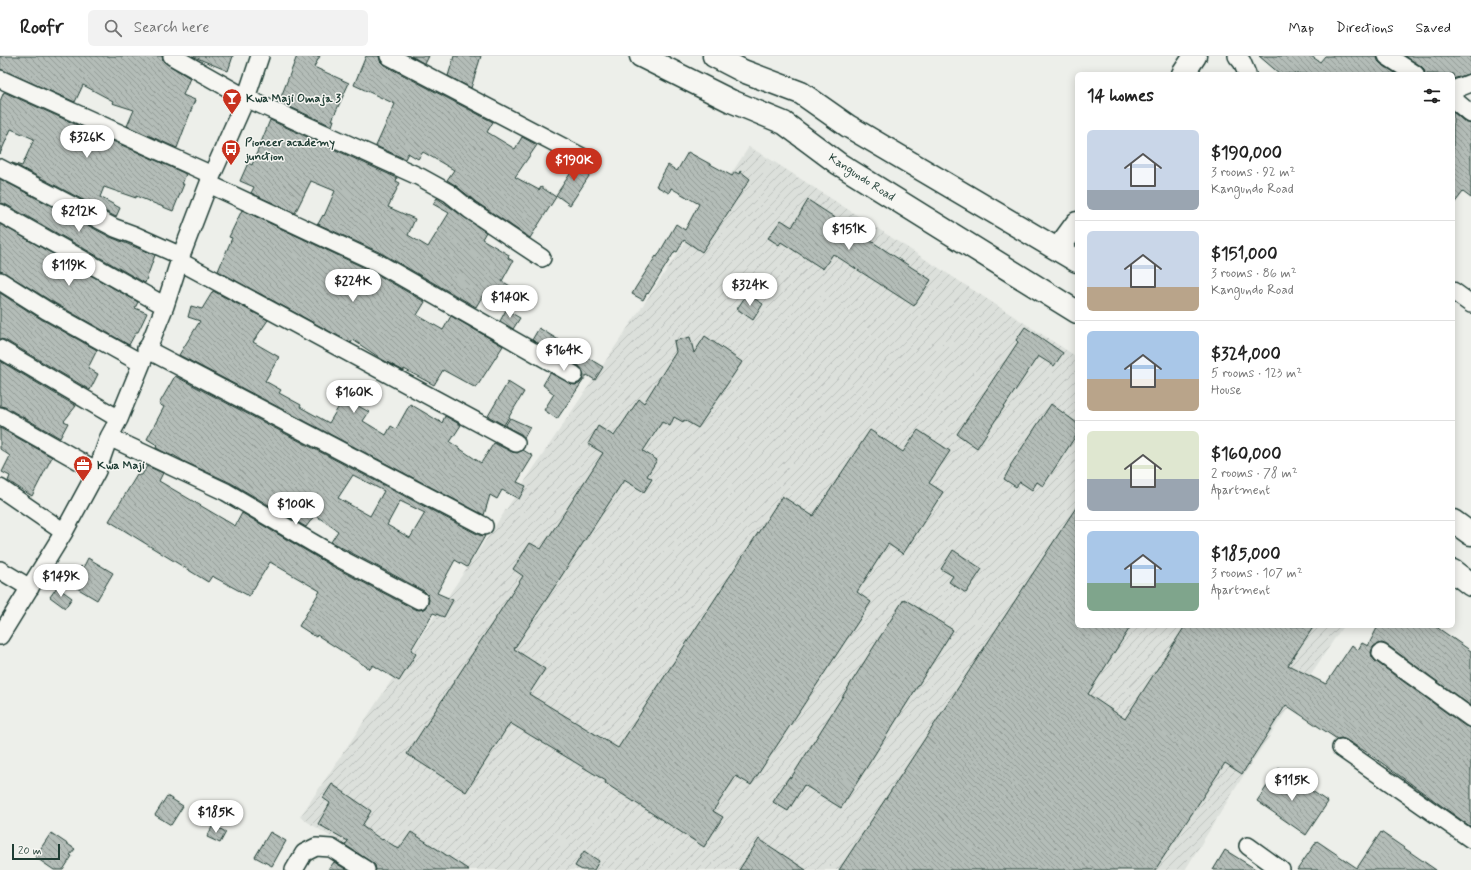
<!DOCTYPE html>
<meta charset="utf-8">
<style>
:root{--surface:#fff;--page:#f2f2f2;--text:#222;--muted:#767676;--line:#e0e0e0;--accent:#c8321e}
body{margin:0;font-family:Mynerve,sans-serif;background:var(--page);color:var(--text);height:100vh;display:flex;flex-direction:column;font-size:15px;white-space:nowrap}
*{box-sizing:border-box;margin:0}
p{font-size:13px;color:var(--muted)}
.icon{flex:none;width:22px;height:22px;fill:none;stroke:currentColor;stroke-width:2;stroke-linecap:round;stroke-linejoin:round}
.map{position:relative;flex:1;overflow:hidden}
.side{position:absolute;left:1075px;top:16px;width:380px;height:556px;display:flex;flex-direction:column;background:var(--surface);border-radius:6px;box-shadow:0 2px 10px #0003}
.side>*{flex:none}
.scale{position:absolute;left:12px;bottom:10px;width:48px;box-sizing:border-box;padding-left:4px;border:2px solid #1f3d34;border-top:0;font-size:11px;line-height:14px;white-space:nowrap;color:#1f3d34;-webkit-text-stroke:3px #f6f6f2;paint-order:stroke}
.price{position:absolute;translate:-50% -34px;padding:0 9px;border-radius:14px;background:#fff;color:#222;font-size:13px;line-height:26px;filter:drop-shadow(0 1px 2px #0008)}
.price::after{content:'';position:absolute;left:50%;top:24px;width:12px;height:9px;margin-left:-6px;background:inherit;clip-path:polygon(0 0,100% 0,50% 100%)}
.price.active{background:var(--accent);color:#fff}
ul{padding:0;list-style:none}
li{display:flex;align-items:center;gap:12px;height:100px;padding:0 12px}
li+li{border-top:1px solid var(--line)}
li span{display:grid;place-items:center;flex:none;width:112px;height:80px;border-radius:6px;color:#555}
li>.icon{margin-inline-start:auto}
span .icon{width:48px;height:48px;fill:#fffc;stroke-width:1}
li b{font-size:17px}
h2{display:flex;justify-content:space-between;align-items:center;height:48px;padding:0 12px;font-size:17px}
header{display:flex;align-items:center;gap:24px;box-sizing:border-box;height:56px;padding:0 20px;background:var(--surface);border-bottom:1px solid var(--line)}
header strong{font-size:19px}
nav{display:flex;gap:22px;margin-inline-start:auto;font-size:14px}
.search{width:280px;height:36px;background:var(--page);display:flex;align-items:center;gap:10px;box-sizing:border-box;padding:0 14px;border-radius:6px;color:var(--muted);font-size:15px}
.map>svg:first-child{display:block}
.industrial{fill:url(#industrial-furrows)}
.building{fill:url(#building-back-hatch);stroke:#1f3d34;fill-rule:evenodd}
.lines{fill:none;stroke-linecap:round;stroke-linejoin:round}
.street-casing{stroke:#1f3d34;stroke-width:20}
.secondary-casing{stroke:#1f3d34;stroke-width:25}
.highway-casing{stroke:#1f3d34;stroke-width:25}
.street{stroke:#f6f6f2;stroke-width:17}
.secondary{stroke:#f6f6f2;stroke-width:22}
.highway{stroke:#f6f6f2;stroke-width:22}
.labels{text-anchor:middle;stroke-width:3;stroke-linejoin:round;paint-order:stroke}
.poi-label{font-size:12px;font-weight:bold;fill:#1f3d34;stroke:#f6f6f2;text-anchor:start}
.street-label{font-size:12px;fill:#1f3d34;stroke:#f6f6f2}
</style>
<header>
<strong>Roofr</strong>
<div class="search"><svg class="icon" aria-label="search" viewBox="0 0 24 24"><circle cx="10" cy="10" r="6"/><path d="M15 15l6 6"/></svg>Search here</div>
<nav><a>Map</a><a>Directions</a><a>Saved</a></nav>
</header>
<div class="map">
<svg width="1471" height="814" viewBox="0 0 1471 814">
<defs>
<pattern id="industrial-furrows" width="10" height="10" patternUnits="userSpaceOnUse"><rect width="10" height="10" fill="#dce0db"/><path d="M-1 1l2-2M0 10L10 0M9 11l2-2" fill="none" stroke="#bcc1bd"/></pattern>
<pattern id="building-back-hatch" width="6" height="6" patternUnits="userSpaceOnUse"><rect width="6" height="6" fill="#b4bdb8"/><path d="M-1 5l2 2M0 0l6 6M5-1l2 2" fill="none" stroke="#929b96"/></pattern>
</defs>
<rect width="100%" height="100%" fill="#edefea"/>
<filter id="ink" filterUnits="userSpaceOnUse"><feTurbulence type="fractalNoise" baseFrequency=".025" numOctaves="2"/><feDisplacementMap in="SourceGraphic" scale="8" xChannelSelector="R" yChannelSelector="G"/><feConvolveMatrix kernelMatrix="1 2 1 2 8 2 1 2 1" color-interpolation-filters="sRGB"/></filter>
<g filter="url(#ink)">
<path class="industrial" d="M 749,91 L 765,100 L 1077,301 L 1077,570 L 1343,570 L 1245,717 L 1185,814 L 382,814 L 300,761 Z"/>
<path class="building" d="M 0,0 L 162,0 L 163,5 L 167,8 L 190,22 L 183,39 L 195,44 L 177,92 L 127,70 L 134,54 L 112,47 L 113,45 L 83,29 L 75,46 L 0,13 Z
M 192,0 L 233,0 L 228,15 Z
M 297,0 L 320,0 L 314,11 L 349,27 L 332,64 L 334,64 L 332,70 L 279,46 Z
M 366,0 L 379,0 L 380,5 L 384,9 L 493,66 L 487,76 L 515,93 L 522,81 L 537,89 L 515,121 L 539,134 L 541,131 L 556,141 L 530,182 L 476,146 L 455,129 L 447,124 L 454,114 L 423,96 L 418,103 L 408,97 L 405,103 L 376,90 L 395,48 L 354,29 Z
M 411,0 L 429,0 L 425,8 Z
M 454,0 L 481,0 L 471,32 L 448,20 Z
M 1259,0 L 1311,0 L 1320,6 L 1325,0 L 1377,0 L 1378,5 L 1381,8 L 1397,18 L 1280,18 Z
M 1405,0 L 1471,0 L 1471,17 L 1453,23 L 1453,18 L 1425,18 L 1424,13 L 1421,10 Z
M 4,36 L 186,118 L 182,128 L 184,128 L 173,155 L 136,140 L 136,142 L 104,131 L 100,141 L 120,152 L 116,161 L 12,107 L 22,110 L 34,83 L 11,73 L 0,98 L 0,45 Z
M 1453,56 L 1465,66 L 1471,68 L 1471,142 L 1463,136 L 1453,149 Z
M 270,64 L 397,122 L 396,125 L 400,127 L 388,151 L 415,163 L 408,179 L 428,191 L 449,157 L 433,148 L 437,142 L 486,176 L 482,183 L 509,199 L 508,202 L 513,205 L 502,225 L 515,233 L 506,248 L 486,237 L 484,240 L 483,239 L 476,251 L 381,197 L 318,168 L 323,159 L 324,160 L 335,135 L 311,125 L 295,157 L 251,137 L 254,131 L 240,125 L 248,107 L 252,109 Z
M 688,96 L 732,120 L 735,116 L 739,118 L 740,115 L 750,123 L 702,196 L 684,184 L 677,196 L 675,195 L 648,238 L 647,237 L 643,244 L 632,238 L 636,231 L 656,200 L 657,201 L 676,168 L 685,174 L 699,148 L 671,132 L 669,137 L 656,130 L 668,109 L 677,115 Z
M 566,104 L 582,112 L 587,113 L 593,110 L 595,111 L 570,149 L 556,139 L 572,115 L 563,109 Z
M 0,123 L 110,181 L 155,199 L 145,227 L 5,148 L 0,147 Z
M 808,144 L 931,224 L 914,250 L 833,198 L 823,213 L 781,186 L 779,189 L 768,182 L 781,164 L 792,171 Z
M 242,154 L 371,215 L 425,246 L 417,259 L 443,274 L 451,260 L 503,290 L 476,332 L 443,314 L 434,329 L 404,313 L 404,315 L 383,304 L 353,284 L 351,287 L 218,215 L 232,182 L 229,181 Z
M 0,168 L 138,246 L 135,252 L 147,257 L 138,276 L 136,276 L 129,289 L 51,245 L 5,217 L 0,215 Z
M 213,235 L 268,264 L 253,286 L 279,301 L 265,325 L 281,334 L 279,337 L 301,349 L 300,351 L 329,367 L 344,342 L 369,356 L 363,365 L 386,379 L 391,370 L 396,373 L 410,348 L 442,367 L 445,360 L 461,369 L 450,386 L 481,407 L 494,387 L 512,396 L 517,397 L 523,394 L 533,400 L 517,426 L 526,430 L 519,443 L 502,434 L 497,443 L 490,439 L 484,459 L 179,299 L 200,265 L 188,261 L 191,250 L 202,253 Z
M 0,237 L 41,263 L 97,294 L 88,312 L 98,318 L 90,334 L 5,284 L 0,283 Z
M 747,238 L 763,248 L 753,264 L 737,253 Z
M 506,254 L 520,262 L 513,273 L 500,265 Z
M 1025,271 L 1063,297 L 1054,310 L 1038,300 L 977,392 L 957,378 L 1018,286 L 1016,284 Z
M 539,272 L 603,311 L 595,324 L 587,319 L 557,363 L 544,354 L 554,338 L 543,329 L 550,317 L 574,329 L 579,328 L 582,324 L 584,319 L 582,314 L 579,310 L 532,284 Z
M 705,280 L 742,306 L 698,372 L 684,364 L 683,366 L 674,361 L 670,370 L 662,366 L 643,395 L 657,404 L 647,420 L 652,423 L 644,436 L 624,424 L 514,593 L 545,613 L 529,638 L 618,692 L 782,440 L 813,460 L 870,374 L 903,396 L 918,374 L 950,395 L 929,427 L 943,436 L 903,498 L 888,488 L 857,536 L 871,546 L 751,729 L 736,720 L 713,755 L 723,761 L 704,791 L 605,727 L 606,725 L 510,667 L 466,736 L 407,698 L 523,520 L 513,513 L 530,487 L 541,493 L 603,397 L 588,388 L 598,370 L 614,380 L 639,343 L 644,347 L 676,296 L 674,285 L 690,281 L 694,297 Z
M 0,305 L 76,350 L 64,365 L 68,367 L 60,382 L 5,351 L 0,350 Z
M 175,320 L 479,479 L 485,480 L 467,511 L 455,504 L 437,537 L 453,544 L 444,561 L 433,557 L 411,594 L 416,598 L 399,625 L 373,609 L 370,613 L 317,579 L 316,581 L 299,570 L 320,535 L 270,506 L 249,540 L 212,520 L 208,526 L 109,465 L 137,419 L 142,419 L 147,410 L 163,417 L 159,425 L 235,470 L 242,457 L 332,510 L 414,553 L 419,554 L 424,553 L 428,548 L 429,544 L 428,539 L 424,535 L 331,486 L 338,475 L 315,459 L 306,471 L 231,427 L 185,406 L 173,399 L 172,400 L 156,392 L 157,389 L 147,383 L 164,351 L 159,348 ZM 353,419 L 384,435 L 370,460 L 338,442 ZM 400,445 L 425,457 L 410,482 L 387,469 Z
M 508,326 L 524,336 L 504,369 L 488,360 Z
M 1051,348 L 1077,367 L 1077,378 L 1043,430 L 1037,426 L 1032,434 L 1020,426 L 1016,431 L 1004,423 L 1011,410 L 1010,410 Z
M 510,362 L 530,371 L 524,382 L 521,378 L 505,370 Z
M 0,372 L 52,401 L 32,440 L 8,425 L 10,420 L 2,416 L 10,400 L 0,393 Z
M 1077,450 L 1077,570 L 1131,570 L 1088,638 L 1125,663 L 1185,570 L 1314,570 L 1288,609 L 1326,628 L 1352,589 L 1358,594 L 1362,587 L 1368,590 L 1378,570 L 1435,570 L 1471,595 L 1471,650 L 1387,589 L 1382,587 L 1377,588 L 1373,591 L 1371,596 L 1372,601 L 1375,605 L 1465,670 L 1471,672 L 1471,771 L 1368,697 L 1346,684 L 1341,682 L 1337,683 L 1286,649 L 1242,718 L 1225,707 L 1155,814 L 839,814 Z
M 953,494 L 982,513 L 966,537 L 949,526 L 953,520 L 941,513 Z
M 88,502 L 113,517 L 97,544 L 70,528 L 81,510 L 83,512 Z
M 57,531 L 72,542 L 65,552 L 50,541 Z
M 904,543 L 953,574 L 841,752 L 804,729 L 788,755 L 773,746 L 789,721 L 791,722 Z
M 1279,712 L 1328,746 L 1306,779 L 1257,745 Z
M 332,728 L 371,755 L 362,770 L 382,784 L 383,783 L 399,793 L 411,776 L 469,814 L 376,814 L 375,809 L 371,806 L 345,789 L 348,785 L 318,768 L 330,747 L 323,742 Z
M 167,740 L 183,750 L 171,769 L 155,759 Z
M 213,769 L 226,776 L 220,787 L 207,781 Z
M 270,776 L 286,785 L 272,810 L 255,801 Z
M 1381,776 L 1436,814 L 1297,814 L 1317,785 L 1357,812 Z
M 51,777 L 75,793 L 70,799 L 72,800 L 63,814 L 54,814 L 35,801 Z
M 759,783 L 806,814 L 739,814 Z
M 1225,794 L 1257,814 L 1213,814 Z
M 584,795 L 599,805 L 594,814 L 582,814 L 575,810 Z
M 334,806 L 347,814 L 328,814 Z"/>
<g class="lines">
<g class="street-casing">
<path id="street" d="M 172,0 L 246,42 L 420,121 L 449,137 L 470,154 L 542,202
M 389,0 L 586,103
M 1237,0 L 1242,6 L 1247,18
M 1387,0 L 1415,18
M 0,23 L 212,119
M 1453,34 L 1471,27
M 1453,43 L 1471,58
M 0,112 L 115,172 L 134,179 L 181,200
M 209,128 L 376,206 L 574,319
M 0,157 L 165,250
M 179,205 L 516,387
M 0,225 L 46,254 L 141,307
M 1453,235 L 1471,248
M 0,293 L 119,363
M 146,293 L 484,470
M 0,360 L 97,415
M 109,381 L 226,436 L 337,501 L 419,544
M 0,432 L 64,476
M 0,514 L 30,532
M 0,580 L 64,476 L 97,415 L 109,381 L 119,363 L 165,250 L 181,200 L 212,119 L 246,42 L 260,0
M 1381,597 L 1471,662
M 1341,692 L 1471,783
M 1248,790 L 1281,814
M 294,814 L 304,797 L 316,791 L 331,792 L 366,814"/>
</g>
<g class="secondary-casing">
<path id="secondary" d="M 1183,18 L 1195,0
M 1058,193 L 1077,167"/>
</g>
<g class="highway-casing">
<path id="highway" d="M 641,0 L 731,45 L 784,67 L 839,108 L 1077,256
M 714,0 L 743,15 L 801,37 L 848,70 L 1077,205
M 1453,465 L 1471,478
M 1453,515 L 1471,529"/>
</g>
<use href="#street" class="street"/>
<use href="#secondary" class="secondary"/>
<use href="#highway" class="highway"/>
</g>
</g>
<defs>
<g id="bar-pin" transform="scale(1)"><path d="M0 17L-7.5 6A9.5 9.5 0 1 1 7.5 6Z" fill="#c8321e" stroke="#f6f6f2"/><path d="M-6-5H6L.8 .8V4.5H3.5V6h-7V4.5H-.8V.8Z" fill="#fff"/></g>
<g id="bus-pin" transform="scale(1)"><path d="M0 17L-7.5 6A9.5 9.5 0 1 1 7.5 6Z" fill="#c8321e" stroke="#f6f6f2"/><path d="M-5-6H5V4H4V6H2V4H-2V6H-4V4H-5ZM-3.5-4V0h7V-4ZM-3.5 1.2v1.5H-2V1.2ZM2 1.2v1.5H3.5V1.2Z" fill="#fff"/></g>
<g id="office-pin" transform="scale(1)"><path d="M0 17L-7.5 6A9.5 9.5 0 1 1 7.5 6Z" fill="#c8321e" stroke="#f6f6f2"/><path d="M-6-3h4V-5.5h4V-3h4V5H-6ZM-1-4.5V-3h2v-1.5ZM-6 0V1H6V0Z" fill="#fff"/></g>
</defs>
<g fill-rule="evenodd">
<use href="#bar-pin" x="232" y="42"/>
<use href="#bus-pin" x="231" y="93"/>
<use href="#office-pin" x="83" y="409"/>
</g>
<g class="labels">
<g class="poi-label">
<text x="246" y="46">Kwa Maji Omaja 3</text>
<text x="245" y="90">Pioneer academy<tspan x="245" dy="14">junction</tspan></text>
<text x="97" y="413">Kwa Maji</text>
</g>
<g class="street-label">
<text transform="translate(862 121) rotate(33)" y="4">Kangundo Road</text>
</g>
</g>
</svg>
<div class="scale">20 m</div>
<b class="price" style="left:87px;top:103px">$326K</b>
<b class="price active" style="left:574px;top:126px">$190K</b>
<b class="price" style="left:79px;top:177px">$212K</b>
<b class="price" style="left:849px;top:195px">$151K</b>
<b class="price" style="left:69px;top:231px">$119K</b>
<b class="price" style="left:353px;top:247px">$224K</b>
<b class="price" style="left:750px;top:251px">$324K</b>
<b class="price" style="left:510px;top:263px">$140K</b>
<b class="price" style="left:564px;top:316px">$164K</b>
<b class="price" style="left:354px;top:358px">$160K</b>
<b class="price" style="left:296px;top:470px">$100K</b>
<b class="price" style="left:61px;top:542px">$149K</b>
<b class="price" style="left:1292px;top:746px">$115K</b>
<b class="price" style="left:216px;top:778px">$185K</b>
<section class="side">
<h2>14 homes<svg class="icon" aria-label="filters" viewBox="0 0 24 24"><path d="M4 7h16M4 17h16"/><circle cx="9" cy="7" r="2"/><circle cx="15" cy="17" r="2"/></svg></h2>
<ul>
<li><span style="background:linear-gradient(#c9d6e8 75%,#9aa5b1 0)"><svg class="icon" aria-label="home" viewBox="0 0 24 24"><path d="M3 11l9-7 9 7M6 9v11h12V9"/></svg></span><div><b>$190,000</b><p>3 rooms · 92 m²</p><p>Kangundo Road</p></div></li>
<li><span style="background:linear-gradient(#c9d6e8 70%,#b9a48a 0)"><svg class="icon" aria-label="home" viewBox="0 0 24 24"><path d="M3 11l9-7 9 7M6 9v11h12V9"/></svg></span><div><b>$151,000</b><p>3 rooms · 86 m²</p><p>Kangundo Road</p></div></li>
<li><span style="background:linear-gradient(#a9c7e8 60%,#b9a48a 0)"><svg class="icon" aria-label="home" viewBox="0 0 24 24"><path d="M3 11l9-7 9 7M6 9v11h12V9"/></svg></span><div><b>$324,000</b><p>5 rooms · 123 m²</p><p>House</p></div></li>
<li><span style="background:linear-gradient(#dfe7d0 60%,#9aa5b1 0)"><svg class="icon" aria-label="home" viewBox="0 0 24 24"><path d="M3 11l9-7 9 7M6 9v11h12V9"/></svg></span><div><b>$160,000</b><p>2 rooms · 78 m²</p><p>Apartment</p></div></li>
<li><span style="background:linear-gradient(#a9c7e8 65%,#7fa58c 0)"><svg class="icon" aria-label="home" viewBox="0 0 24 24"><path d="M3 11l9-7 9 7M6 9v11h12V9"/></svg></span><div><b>$185,000</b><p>3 rooms · 107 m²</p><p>Apartment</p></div></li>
</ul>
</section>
</div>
